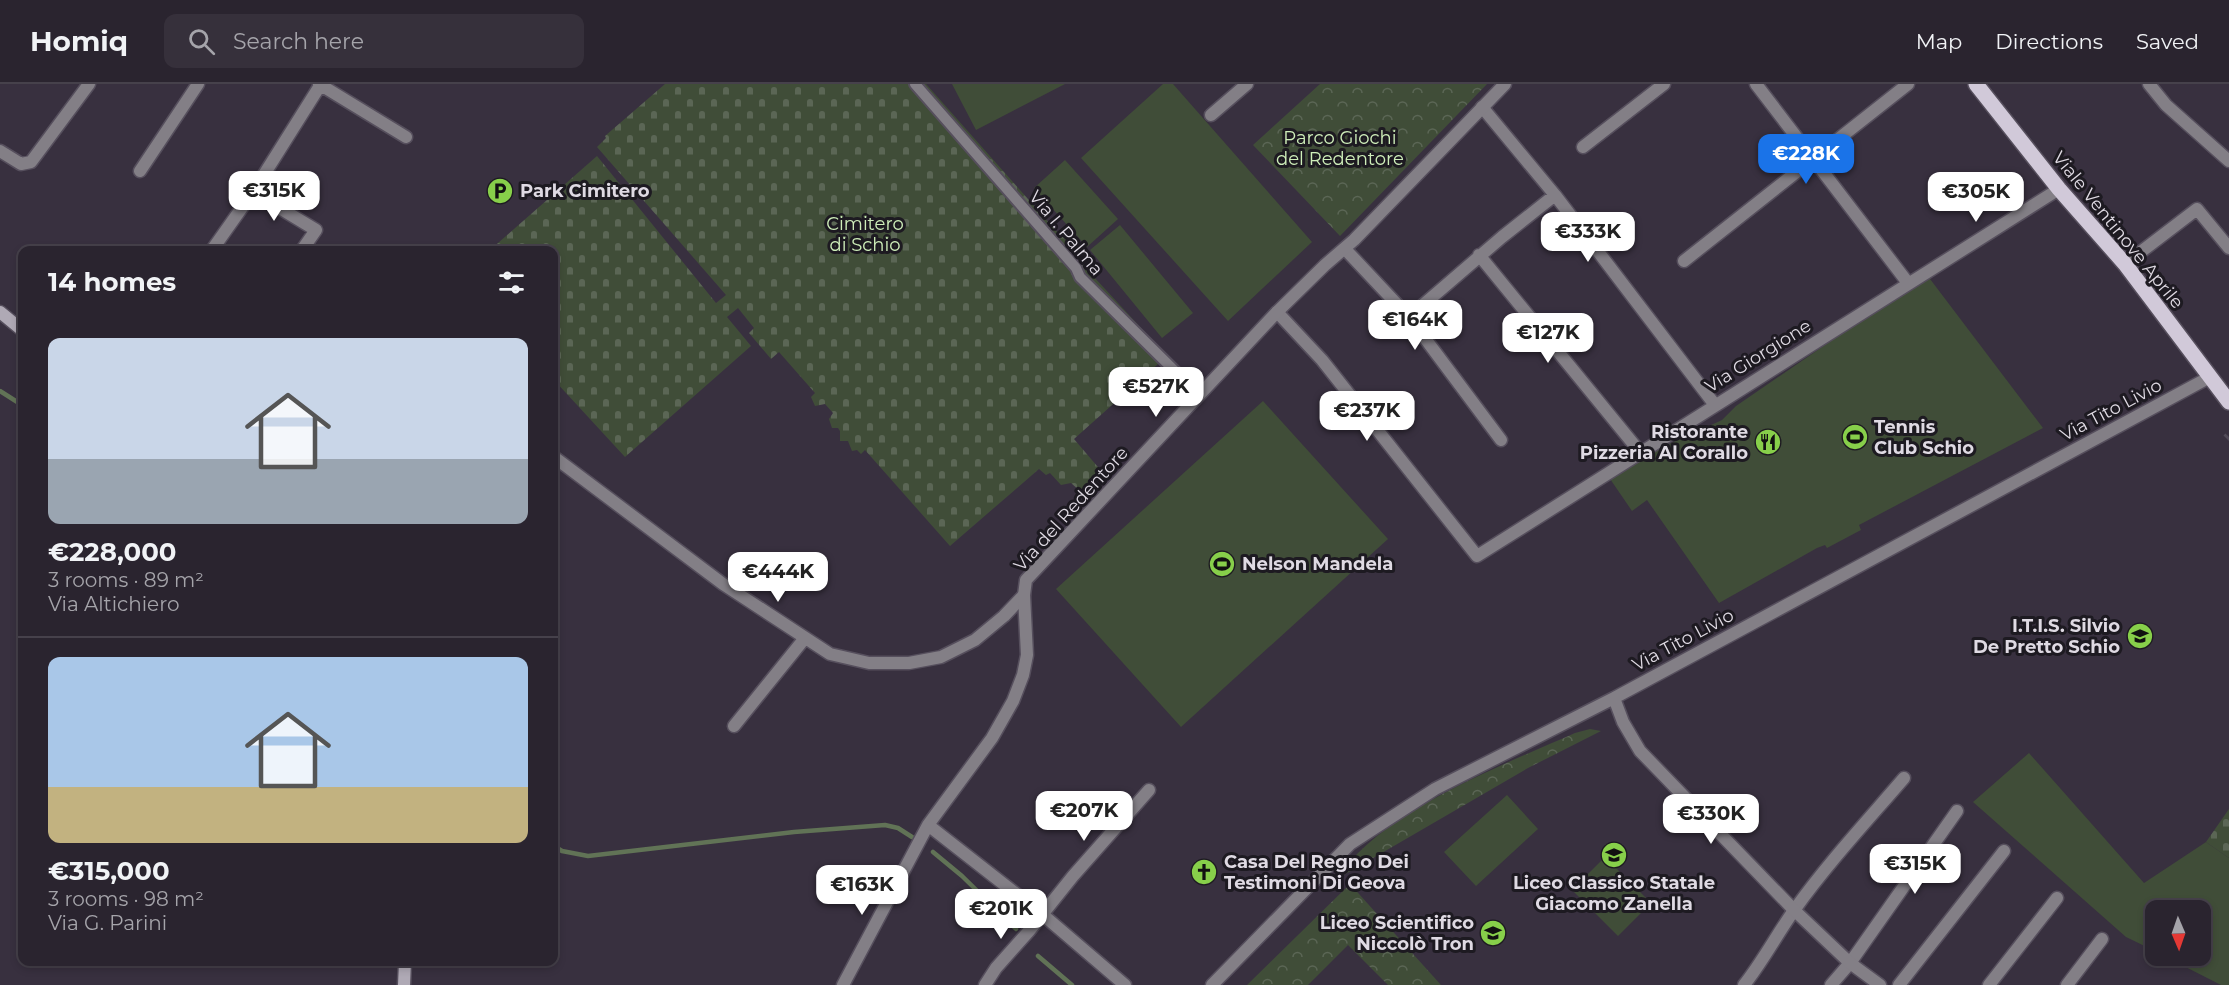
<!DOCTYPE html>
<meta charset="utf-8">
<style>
:root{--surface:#2a242f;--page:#36303b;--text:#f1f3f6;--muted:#a5a4aa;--line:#46414b;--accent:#1a73e8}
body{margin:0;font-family:Montserrat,sans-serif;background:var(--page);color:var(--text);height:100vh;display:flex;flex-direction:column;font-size:22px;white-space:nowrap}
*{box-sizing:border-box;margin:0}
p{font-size:20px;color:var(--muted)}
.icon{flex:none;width:33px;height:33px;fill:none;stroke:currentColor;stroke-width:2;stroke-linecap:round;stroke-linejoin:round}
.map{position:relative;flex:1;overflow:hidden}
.sheet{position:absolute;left:18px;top:162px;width:540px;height:720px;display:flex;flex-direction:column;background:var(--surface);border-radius:12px;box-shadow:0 3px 9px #0003,0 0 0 2px var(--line)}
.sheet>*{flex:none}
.needle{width:39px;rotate:178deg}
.buttons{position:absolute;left:2145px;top:816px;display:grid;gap:12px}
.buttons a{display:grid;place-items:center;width:66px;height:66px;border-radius:12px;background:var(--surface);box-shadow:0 3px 9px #0003,0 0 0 2px var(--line);font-size:30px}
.price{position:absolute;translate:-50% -51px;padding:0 14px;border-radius:12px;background:#fff;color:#222;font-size:20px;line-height:39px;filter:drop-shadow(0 2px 3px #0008)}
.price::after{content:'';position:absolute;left:50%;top:36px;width:18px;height:14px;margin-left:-9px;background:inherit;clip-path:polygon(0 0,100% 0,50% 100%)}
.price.current{background:var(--accent);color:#fff}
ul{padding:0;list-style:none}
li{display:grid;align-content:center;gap:12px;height:318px;padding:0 30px}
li+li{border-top:2px solid var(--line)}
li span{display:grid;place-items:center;height:186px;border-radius:12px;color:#555}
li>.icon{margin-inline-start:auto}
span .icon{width:108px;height:108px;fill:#fffc;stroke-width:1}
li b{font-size:26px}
h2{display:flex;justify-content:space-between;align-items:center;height:72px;padding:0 30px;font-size:26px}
header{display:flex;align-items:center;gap:36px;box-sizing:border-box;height:84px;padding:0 30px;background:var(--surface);border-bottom:2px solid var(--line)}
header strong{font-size:28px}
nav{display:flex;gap:33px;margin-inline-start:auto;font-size:21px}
.search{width:420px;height:54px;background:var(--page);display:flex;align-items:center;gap:15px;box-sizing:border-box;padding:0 21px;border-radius:12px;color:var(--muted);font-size:22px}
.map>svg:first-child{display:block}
.grass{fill:#404d38}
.cemetery{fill:url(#cemetery-stones)}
.park{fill:url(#park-crowns)}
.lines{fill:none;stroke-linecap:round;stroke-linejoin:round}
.stream{stroke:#617356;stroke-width:4.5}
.pedestrian-tunnel{stroke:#514a58;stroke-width:10;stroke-dasharray:10 5;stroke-linecap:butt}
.pedestrian-casing{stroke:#564f5d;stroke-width:14}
.minor-casing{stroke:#564f5d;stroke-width:15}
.tertiary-casing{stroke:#564f5d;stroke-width:15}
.secondary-casing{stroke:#564f5d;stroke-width:15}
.primary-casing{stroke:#564f5d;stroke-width:18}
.pedestrian{stroke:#837f86;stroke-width:10}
.minor{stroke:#837f86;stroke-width:12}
.tertiary{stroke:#837f86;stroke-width:12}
.secondary{stroke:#afa9b5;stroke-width:12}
.primary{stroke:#d1c9d9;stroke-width:15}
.labels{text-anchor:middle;stroke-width:6;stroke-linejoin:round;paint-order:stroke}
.park-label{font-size:18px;fill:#cfefba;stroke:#1d1a21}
.poi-label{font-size:18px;font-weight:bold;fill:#dfdae3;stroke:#1d1a21;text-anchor:start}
.street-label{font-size:18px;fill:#dfdae3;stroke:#1d1a21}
</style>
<header>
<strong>Homiq</strong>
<div class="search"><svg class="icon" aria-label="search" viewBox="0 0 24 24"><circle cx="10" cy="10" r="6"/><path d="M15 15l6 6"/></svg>Search here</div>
<nav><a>Map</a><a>Directions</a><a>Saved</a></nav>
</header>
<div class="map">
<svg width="2229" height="901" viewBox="0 0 2229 901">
<defs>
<pattern id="cemetery-stones" width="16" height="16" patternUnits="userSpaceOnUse" patternTransform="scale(1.5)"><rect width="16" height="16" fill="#404d38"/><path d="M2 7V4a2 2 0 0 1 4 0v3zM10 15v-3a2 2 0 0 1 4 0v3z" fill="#5b6655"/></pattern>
<pattern id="park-crowns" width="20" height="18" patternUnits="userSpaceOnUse" patternTransform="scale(1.5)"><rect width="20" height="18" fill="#404d38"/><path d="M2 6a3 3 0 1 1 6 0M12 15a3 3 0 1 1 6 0" fill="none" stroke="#5b6655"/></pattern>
</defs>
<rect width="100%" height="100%" fill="#38303f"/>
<path class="grass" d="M 952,0 L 1065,0 L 976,46 Z
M 1163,0 L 1173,0 L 1312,158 L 1228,237 L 1081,74 Z
M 1065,76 L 1118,135 L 1087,163 L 1034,104 Z
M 1120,141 L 1193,229 L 1162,254 L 1090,166 Z
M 1927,191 L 2043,344 L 1859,441 L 1861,446 L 1827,464 L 1825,461 L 1817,464 L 1719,519 L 1647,416 L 1632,427 L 1606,389 L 1722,336 L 1736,322 Z
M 1263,317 L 1388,455 L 1181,643 L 1056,505 Z
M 2029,669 L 2144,799 L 2206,758 L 2229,774 L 2229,901 L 2221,901 L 2164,872 L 2200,872 L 2200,826 L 2156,826 L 2155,867 L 2126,853 L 1973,718 Z
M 1507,711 L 1538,745 L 1476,802 L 1444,768 Z
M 1605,773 L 1651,819 L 1618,852 L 1572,806 Z"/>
<path class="cemetery" d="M 665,0 L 926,0 L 1059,150 L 1060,149 L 1071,162 L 1068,165 L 1167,272 L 1074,355 L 1103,389 L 1080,407 L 1071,399 L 1061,401 L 1050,389 L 1046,391 L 1039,385 L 950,462 L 865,366 L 861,370 L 857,366 L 852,367 L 848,357 L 840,357 L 840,347 L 838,344 L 832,344 L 829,335 L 833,329 L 825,320 L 815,322 L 811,313 L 815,309 L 779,268 L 771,275 L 749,249 L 754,244 L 738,224 L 727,233 L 751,262 L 625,373 L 554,296 L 554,166 L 490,166 L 597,72 L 716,219 L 726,211 L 597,63 L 606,54 L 605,52 Z
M 2229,725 L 2229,774 L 2206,758 Z"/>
<path class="park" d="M 1320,0 L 1487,0 L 1340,152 L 1253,61 Z
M 1590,645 L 1601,647 L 1528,684 L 1337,795 C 1379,728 1503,681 1575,649 Z
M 1350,800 L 1441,901 L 1388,901 L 1348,861 L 1308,901 L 1247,901 Z"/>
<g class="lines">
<path class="stream" d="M 0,307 L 22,321
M 554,762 L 562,767 L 588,772 L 794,748 L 885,741 L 898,744 L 912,753
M 933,768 L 962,792 L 1016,845
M 1038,872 L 1072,901"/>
<path class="pedestrian-tunnel" d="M 2227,355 L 2229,353"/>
<g class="pedestrian-casing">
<path id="pedestrian" d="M 915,0 L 1076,184 L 1080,193 L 1188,300 L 1195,314"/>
</g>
<g class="minor-casing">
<path id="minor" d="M 319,0 L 406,53
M 1756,0 L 1908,199
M 2149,0 L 2166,21 L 2229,77
M 1482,23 L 1555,111 L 1715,321
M 1211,31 L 1247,0
M 1583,63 L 1664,0
M 0,67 L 21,80 L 31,78 L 89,0
M 140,87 L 198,0
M 253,108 L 316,146 L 302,166
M 1345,165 L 1409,233 L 1501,356
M 212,166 L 253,108 L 321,0
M 1479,171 L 1640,368
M 1684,177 L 1908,0
M 2125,180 L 2197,125 L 2229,164
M 1277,228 L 1322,276 L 1477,472 L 2059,105
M 1409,233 L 1502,153 L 1555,111
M 554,373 L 723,500 L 830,570 L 869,579 L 909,579 L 941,573 L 975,556 L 1004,532 L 1024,511
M 734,642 L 805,554
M 985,901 L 996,884 L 1029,847 L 1073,792 L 1149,706
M 1744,901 C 1763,877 1777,850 1795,825 C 1828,779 1867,737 1904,694
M 1831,901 L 1850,879 L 1957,727
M 1899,901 L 2004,767
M 1989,901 L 2057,814
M 2067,901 L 2102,855"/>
</g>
<g class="tertiary-casing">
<path id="tertiary" d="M 1614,614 L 1623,638 L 1640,667 L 1794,826 L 1850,879 L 1880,901
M 928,741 L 1042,830 L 1125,901
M 843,901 L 928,741 L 992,654 L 1013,617 L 1023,591 L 1027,571 L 1024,511 L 1026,496 L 1277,228 L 1325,181 L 1354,156 L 1505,0
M 1212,901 L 1350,760 L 1435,705 L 1614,614 L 2210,293"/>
</g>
<g class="secondary-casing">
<path id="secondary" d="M 0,228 L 22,246
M 404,901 L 405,878"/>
</g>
<g class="primary-casing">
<path id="primary" d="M 1976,0 L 2059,105 L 2125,180 L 2229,318"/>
</g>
<use href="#pedestrian" class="pedestrian"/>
<use href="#minor" class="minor"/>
<use href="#tertiary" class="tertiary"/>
<use href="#secondary" class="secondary"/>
<use href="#primary" class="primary"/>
</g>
<defs>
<g id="parking-disc" transform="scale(1.35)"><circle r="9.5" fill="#87cf4a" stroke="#1d1a21"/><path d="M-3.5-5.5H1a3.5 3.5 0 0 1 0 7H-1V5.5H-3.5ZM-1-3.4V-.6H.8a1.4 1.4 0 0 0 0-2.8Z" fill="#111"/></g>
<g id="stadium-disc" transform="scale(1.35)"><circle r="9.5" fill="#87cf4a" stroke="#1d1a21"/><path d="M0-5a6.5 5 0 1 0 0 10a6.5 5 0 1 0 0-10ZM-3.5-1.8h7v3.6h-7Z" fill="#111"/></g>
<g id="restaurant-disc" transform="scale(1.35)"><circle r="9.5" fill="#87cf4a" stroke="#1d1a21"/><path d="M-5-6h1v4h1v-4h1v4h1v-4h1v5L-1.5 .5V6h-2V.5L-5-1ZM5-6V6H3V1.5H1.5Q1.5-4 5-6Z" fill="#111"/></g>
<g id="school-disc" transform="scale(1.35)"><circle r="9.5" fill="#87cf4a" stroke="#1d1a21"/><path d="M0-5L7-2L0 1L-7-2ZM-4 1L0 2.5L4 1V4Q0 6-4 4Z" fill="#111"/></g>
<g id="church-disc" transform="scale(1.35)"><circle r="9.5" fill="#87cf4a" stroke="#1d1a21"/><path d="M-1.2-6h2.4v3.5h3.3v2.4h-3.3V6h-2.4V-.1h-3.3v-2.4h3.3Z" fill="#111"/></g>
</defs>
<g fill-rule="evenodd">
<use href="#parking-disc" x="500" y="107"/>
<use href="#stadium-disc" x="1855" y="353"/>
<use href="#restaurant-disc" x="1768" y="358"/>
<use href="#stadium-disc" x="1222" y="480"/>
<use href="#school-disc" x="2140" y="552"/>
<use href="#school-disc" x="1614" y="771"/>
<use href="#church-disc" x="1204" y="788"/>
<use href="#school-disc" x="1493" y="849"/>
</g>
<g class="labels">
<g class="park-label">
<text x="1340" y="60">Parco Giochi<tspan x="1340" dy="21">del Redentore</tspan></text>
<text x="865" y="146">Cimitero<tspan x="865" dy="21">di Schio</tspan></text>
</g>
<g class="poi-label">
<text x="520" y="113">Park Cimitero</text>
<text x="1874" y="349">Tennis<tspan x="1874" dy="21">Club Schio</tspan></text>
<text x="1748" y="354" text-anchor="end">Ristorante<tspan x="1748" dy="21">Pizzeria Al Corallo</tspan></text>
<text x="1242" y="486">Nelson Mandela</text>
<text x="2120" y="548" text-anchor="end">I.T.I.S. Silvio<tspan x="2120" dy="21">De Pretto Schio</tspan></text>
<text x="1224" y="784">Casa Del Regno Dei<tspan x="1224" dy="21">Testimoni Di Geova</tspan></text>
<text x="1614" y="805" text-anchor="middle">Liceo Classico Statale<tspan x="1614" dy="21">Giacomo Zanella</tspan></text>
<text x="1474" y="845" text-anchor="end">Liceo Scientifico<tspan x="1474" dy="21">Niccolò Tron</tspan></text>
</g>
<g class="street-label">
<text transform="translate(2118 146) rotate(51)" y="6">Viale Ventinove Aprile</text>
<text transform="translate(1066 149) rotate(50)" y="6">Via I. Palma</text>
<text transform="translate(1758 272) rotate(-32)" y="6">Via Giorgione</text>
<text transform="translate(2111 326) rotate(-28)" y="6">Via Tito Livio</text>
<text transform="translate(1071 425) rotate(-48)" y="6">Via del Redentore</text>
<text transform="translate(1683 556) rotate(-28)" y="6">Via Tito Livio</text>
</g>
</g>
</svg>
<div class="buttons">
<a><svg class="needle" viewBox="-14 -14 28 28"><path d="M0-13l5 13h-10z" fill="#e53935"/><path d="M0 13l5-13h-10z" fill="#a5a4aa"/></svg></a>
</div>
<b class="price current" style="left:1806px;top:101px">€228K</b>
<b class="price" style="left:274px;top:138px">€315K</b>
<b class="price" style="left:1976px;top:139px">€305K</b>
<b class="price" style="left:1588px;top:179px">€333K</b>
<b class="price" style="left:1415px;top:267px">€164K</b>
<b class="price" style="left:1548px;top:280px">€127K</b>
<b class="price" style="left:1156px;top:334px">€527K</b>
<b class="price" style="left:1367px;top:358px">€237K</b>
<b class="price" style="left:778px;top:519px">€444K</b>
<b class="price" style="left:1084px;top:758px">€207K</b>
<b class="price" style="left:1711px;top:761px">€330K</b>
<b class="price" style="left:1915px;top:811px">€315K</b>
<b class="price" style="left:862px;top:832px">€163K</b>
<b class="price" style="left:1001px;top:856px">€201K</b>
<section class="sheet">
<h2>14 homes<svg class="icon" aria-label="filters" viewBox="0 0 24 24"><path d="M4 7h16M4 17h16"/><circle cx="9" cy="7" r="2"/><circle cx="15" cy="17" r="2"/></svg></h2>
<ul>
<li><span style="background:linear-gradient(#c9d6e8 65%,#9aa5b1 0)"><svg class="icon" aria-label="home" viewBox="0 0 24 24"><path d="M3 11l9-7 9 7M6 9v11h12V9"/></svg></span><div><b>€228,000</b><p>3 rooms · 89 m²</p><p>Via Altichiero</p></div></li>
<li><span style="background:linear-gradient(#a9c7e8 70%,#c2b280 0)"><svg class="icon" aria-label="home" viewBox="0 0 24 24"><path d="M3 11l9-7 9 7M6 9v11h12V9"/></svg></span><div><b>€315,000</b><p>3 rooms · 98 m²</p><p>Via G. Parini</p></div></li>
</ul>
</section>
</div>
